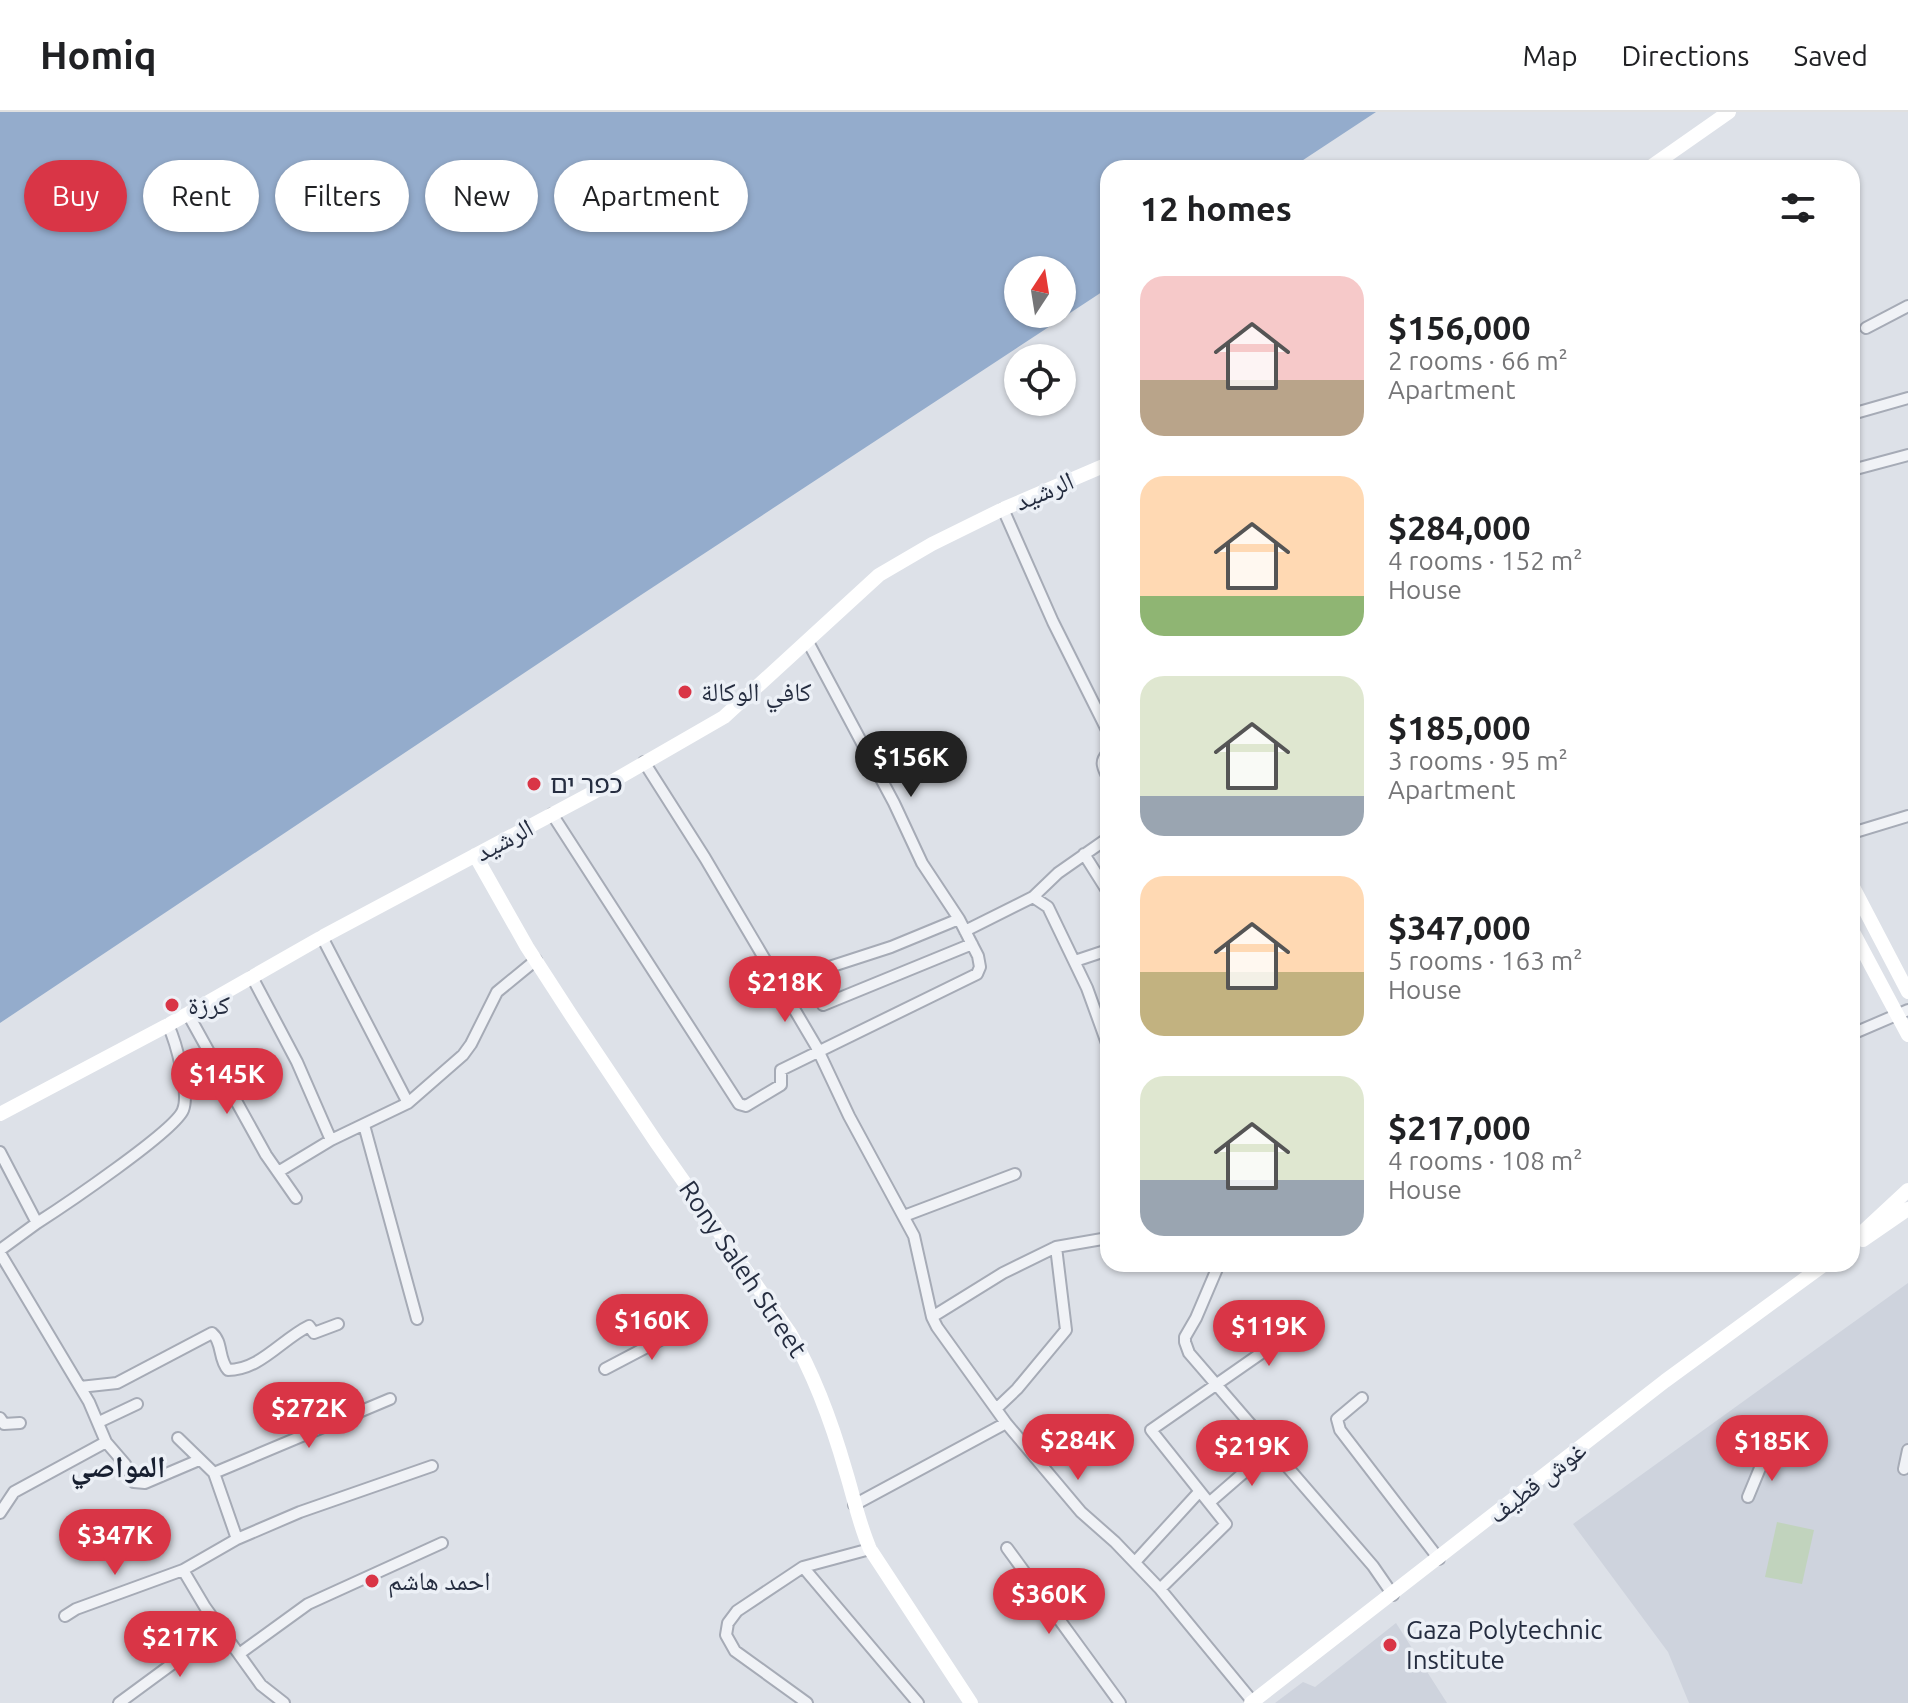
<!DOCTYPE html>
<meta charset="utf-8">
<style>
:root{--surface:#fff;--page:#f6f6f6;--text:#202124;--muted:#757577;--line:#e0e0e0;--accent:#d93546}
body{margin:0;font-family:Ubuntu,"Noto Naskh Arabic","Noto Sans Hebrew",sans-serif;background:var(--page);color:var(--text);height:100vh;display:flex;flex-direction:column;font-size:30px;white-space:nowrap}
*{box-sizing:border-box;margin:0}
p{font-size:26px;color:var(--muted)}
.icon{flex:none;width:44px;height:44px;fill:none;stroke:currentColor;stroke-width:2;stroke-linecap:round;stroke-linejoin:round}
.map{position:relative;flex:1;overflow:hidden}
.details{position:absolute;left:1100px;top:48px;width:760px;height:1112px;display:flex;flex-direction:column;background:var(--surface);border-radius:24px;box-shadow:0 2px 6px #0004}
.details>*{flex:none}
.guide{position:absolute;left:24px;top:48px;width:760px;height:72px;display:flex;gap:16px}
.needle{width:52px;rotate:12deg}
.controls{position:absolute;left:1004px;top:144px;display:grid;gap:16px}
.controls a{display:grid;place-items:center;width:72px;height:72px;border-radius:50%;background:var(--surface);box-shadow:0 2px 6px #0004;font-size:40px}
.price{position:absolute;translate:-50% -68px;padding:0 18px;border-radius:28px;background:var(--accent);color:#fff;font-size:26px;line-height:52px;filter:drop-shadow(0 2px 4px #0008)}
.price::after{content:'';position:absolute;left:50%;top:48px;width:24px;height:18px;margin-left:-12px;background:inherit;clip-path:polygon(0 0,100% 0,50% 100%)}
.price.on{background:#222;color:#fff}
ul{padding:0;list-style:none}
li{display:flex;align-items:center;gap:24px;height:200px;padding:0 40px}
li span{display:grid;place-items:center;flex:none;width:224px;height:160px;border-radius:24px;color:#555}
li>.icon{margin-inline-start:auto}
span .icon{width:96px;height:96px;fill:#fffc;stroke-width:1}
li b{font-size:34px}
h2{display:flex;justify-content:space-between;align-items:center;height:96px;padding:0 40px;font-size:34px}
.tag{padding:0 28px;border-radius:36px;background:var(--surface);box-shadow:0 2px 6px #0004;font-size:28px;line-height:72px}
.tag.on{background:var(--accent);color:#fff}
header{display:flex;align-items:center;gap:48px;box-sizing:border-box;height:112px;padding:0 40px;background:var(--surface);border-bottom:2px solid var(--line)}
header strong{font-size:38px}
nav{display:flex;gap:44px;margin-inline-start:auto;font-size:28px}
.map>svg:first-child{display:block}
.built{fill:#ced3dd}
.garden{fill:#c1d3bd}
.water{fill:#94accc;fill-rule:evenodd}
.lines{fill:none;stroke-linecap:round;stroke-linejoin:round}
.street-casing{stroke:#a6abb6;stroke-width:14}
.street{stroke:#f0f2f6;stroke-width:10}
.secondary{stroke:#fff;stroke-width:14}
.poi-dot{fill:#d93546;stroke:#ecf0f6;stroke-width:3}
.labels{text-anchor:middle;stroke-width:7;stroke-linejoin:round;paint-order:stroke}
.street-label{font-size:26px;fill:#252d40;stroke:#ecf0f6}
.poi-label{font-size:26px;fill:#252d40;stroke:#ecf0f6;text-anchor:start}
.quarter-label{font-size:30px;font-weight:bold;fill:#171f30;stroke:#ecf0f6}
</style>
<header>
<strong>Homiq</strong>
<nav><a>Map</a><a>Directions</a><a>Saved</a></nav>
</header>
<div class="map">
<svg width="1908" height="1591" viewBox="0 0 1908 1591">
<rect width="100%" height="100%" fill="#dde1e8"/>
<path class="built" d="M 1908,1171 L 1908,1591 L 1689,1591 L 1668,1540 L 1573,1412 Z
M 1396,1511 L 1447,1591 L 1275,1591 L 1303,1570 L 1315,1575 Z"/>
<path class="garden" d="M 1777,1410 L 1814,1418 L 1802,1472 L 1765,1465 Z"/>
<path class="water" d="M 0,0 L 1376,0 L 1291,56 L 1108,56 L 1108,176 L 641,483 L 0,911 ZM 1018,158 L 1062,158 L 1062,202 L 1018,202 Z"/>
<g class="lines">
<g class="street-casing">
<path id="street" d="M 1866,216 L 1908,194
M 1852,302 L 1908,286
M 1852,358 L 1908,343
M 1003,397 L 1053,510 L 1108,620
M 1108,641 C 1099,650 1103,655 1108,666
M 644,650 L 705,746 L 816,934 L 849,1004 L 914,1124 L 932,1205 L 937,1215 L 1006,1311 L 1081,1400 L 1115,1430 L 1160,1477 L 1253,1590
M 552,702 L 739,992 L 746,994 L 781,973 L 781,958 L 977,862 L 980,855 L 978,844 L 959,807 L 922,751 L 894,691 L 808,530
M 1852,721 L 1908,704
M 1084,742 L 1108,780
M 1033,785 L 1048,795 L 1087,876 L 1108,934
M 965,819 L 1033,785 L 1058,761 L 1108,726
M 322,825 L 408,991
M 1075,849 L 1108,838
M 252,865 L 297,950 L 331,1028
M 780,871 L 891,835 L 959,807
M 823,893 L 972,832
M 188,902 L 266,1043 L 296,1086
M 1852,922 L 1908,898
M 364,1013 L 417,1207
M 0,1040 L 37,1111 L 0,1138
M 278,1060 L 331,1028 L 408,991 L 463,943 L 471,932 L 497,880 L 536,848
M 904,1104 L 1015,1062
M 37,1111 C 62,1095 175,1019 183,998 C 190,981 176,930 168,913
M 0,1141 L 89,1290 L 106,1330 L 125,1352 L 134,1370 L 145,1371 L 199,1348
M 1219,1152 L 1196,1206 L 1185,1225 L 1185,1230 L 1189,1241 L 1373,1454 L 1393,1483
M 932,1205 L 1003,1161 L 1056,1135 L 1108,1126
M 605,1257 L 683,1216
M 80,1275 L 117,1271 L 212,1221 C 223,1230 218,1247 228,1258 C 260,1258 282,1227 309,1214 L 314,1221 L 338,1212
M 1362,1286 L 1337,1307 L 1340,1318 L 1439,1447
M 996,1297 L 1017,1277 L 1066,1218 L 1056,1135
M 0,1306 L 4,1312 L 20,1311
M 99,1310 L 137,1292
M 178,1326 L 214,1361 L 237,1427
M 1904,1357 L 1908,1338
M 214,1361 L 390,1287
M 1748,1385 L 1765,1344
M 1210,1390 L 1271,1337
M 854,1393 L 1006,1311
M 0,1401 L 14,1380 L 106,1330
M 1007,1436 L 1120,1591
M 1135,1450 L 1199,1380
M 803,1455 L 918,1591
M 183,1458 L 205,1495 L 261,1573 L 284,1591
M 1160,1477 L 1226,1412 L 1151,1318 L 1303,1212
M 65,1504 L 76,1497 L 183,1458 L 237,1427 L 300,1400 L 432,1354
M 239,1542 L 308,1492 L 442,1431
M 119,1591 L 221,1516
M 807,1591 L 735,1539 L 726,1523 L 728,1511 L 737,1499 L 803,1455 L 870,1437"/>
</g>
<use href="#street" class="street"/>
<path class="secondary" d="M 1649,56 L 1729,0
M 475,743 L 527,835 L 573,906 L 656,1030 L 790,1221 C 815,1264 832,1311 846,1360 C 854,1386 859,1412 870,1437 L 971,1591
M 1852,773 L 1908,880
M 1852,818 L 1908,923
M 0,1002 L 168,913 L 322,825 L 594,680 L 724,605 L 879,463 L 932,432 L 1003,397 L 1108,352
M 1863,1128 L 1908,1097
M 1852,1130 L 1908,1078
M 1251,1591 L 1665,1269 L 1825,1152"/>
</g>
<g class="poi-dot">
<circle cx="685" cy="580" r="8"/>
<circle cx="534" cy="672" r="8"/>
<circle cx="172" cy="893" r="8"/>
<circle cx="372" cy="1469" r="8"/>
<circle cx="1390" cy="1533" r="8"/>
</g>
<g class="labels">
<g class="street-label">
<text transform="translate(1044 379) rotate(-23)" y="9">الرشيد</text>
<text transform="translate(504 728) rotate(-28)" y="9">الرشيد</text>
<text transform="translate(743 1157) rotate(56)" y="9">Rony Saleh Street</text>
<text transform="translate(1537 1370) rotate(-38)" y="9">غوش قطيف</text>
</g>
<g class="poi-label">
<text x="701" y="589">كافي الوكالة</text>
<text x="550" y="681">כפר ים</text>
<text x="188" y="902">كرزة</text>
<text x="388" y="1478">احمد هاشم</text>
<text x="1406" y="1527">Gaza Polytechnic<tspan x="1406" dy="30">Institute</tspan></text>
</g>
<g class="quarter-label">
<text x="118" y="1365">المواصي</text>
</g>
</g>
</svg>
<div class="controls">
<a><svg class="needle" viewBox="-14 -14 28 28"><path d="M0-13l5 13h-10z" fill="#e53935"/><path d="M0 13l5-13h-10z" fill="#757577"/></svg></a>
<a><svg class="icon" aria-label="locate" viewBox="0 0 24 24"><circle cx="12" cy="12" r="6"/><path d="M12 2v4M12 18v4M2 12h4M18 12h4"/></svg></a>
</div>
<b class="price on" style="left:911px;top:687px">$156K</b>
<b class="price" style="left:785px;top:912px">$218K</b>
<b class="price" style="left:227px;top:1004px">$145K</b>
<b class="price" style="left:652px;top:1250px">$160K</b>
<b class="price" style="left:1269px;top:1256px">$119K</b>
<b class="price" style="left:309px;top:1338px">$272K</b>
<b class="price" style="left:1078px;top:1370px">$284K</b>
<b class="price" style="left:1772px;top:1371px">$185K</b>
<b class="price" style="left:1252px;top:1376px">$219K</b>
<b class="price" style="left:115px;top:1465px">$347K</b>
<b class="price" style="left:1049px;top:1524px">$360K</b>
<b class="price" style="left:180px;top:1567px">$217K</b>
<div class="guide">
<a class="tag on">Buy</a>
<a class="tag">Rent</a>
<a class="tag">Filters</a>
<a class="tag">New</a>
<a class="tag">Apartment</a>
</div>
<section class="details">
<h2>12 homes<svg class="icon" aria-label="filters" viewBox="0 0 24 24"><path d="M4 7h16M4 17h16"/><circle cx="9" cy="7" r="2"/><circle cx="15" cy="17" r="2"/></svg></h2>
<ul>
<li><span style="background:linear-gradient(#f6c9c9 65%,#b9a48a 0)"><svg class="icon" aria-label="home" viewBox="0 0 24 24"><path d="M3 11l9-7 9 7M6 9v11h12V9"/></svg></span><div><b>$156,000</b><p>2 rooms · 66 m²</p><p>Apartment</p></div></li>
<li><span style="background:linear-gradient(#ffd9b3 75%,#8fb573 0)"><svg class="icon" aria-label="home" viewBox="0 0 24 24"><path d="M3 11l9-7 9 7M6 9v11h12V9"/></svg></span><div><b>$284,000</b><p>4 rooms · 152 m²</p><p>House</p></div></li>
<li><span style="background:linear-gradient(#dfe7d0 75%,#9aa5b1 0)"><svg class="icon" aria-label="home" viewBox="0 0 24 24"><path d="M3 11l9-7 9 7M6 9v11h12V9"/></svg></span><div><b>$185,000</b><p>3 rooms · 95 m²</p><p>Apartment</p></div></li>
<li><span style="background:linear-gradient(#ffd9b3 60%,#c2b280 0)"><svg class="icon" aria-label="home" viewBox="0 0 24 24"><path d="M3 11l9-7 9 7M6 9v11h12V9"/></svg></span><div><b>$347,000</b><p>5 rooms · 163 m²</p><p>House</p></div></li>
<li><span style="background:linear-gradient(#dfe7d0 65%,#9aa5b1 0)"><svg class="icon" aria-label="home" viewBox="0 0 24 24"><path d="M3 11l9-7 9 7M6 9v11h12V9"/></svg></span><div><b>$217,000</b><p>4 rooms · 108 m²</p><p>House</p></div></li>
</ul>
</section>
</div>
